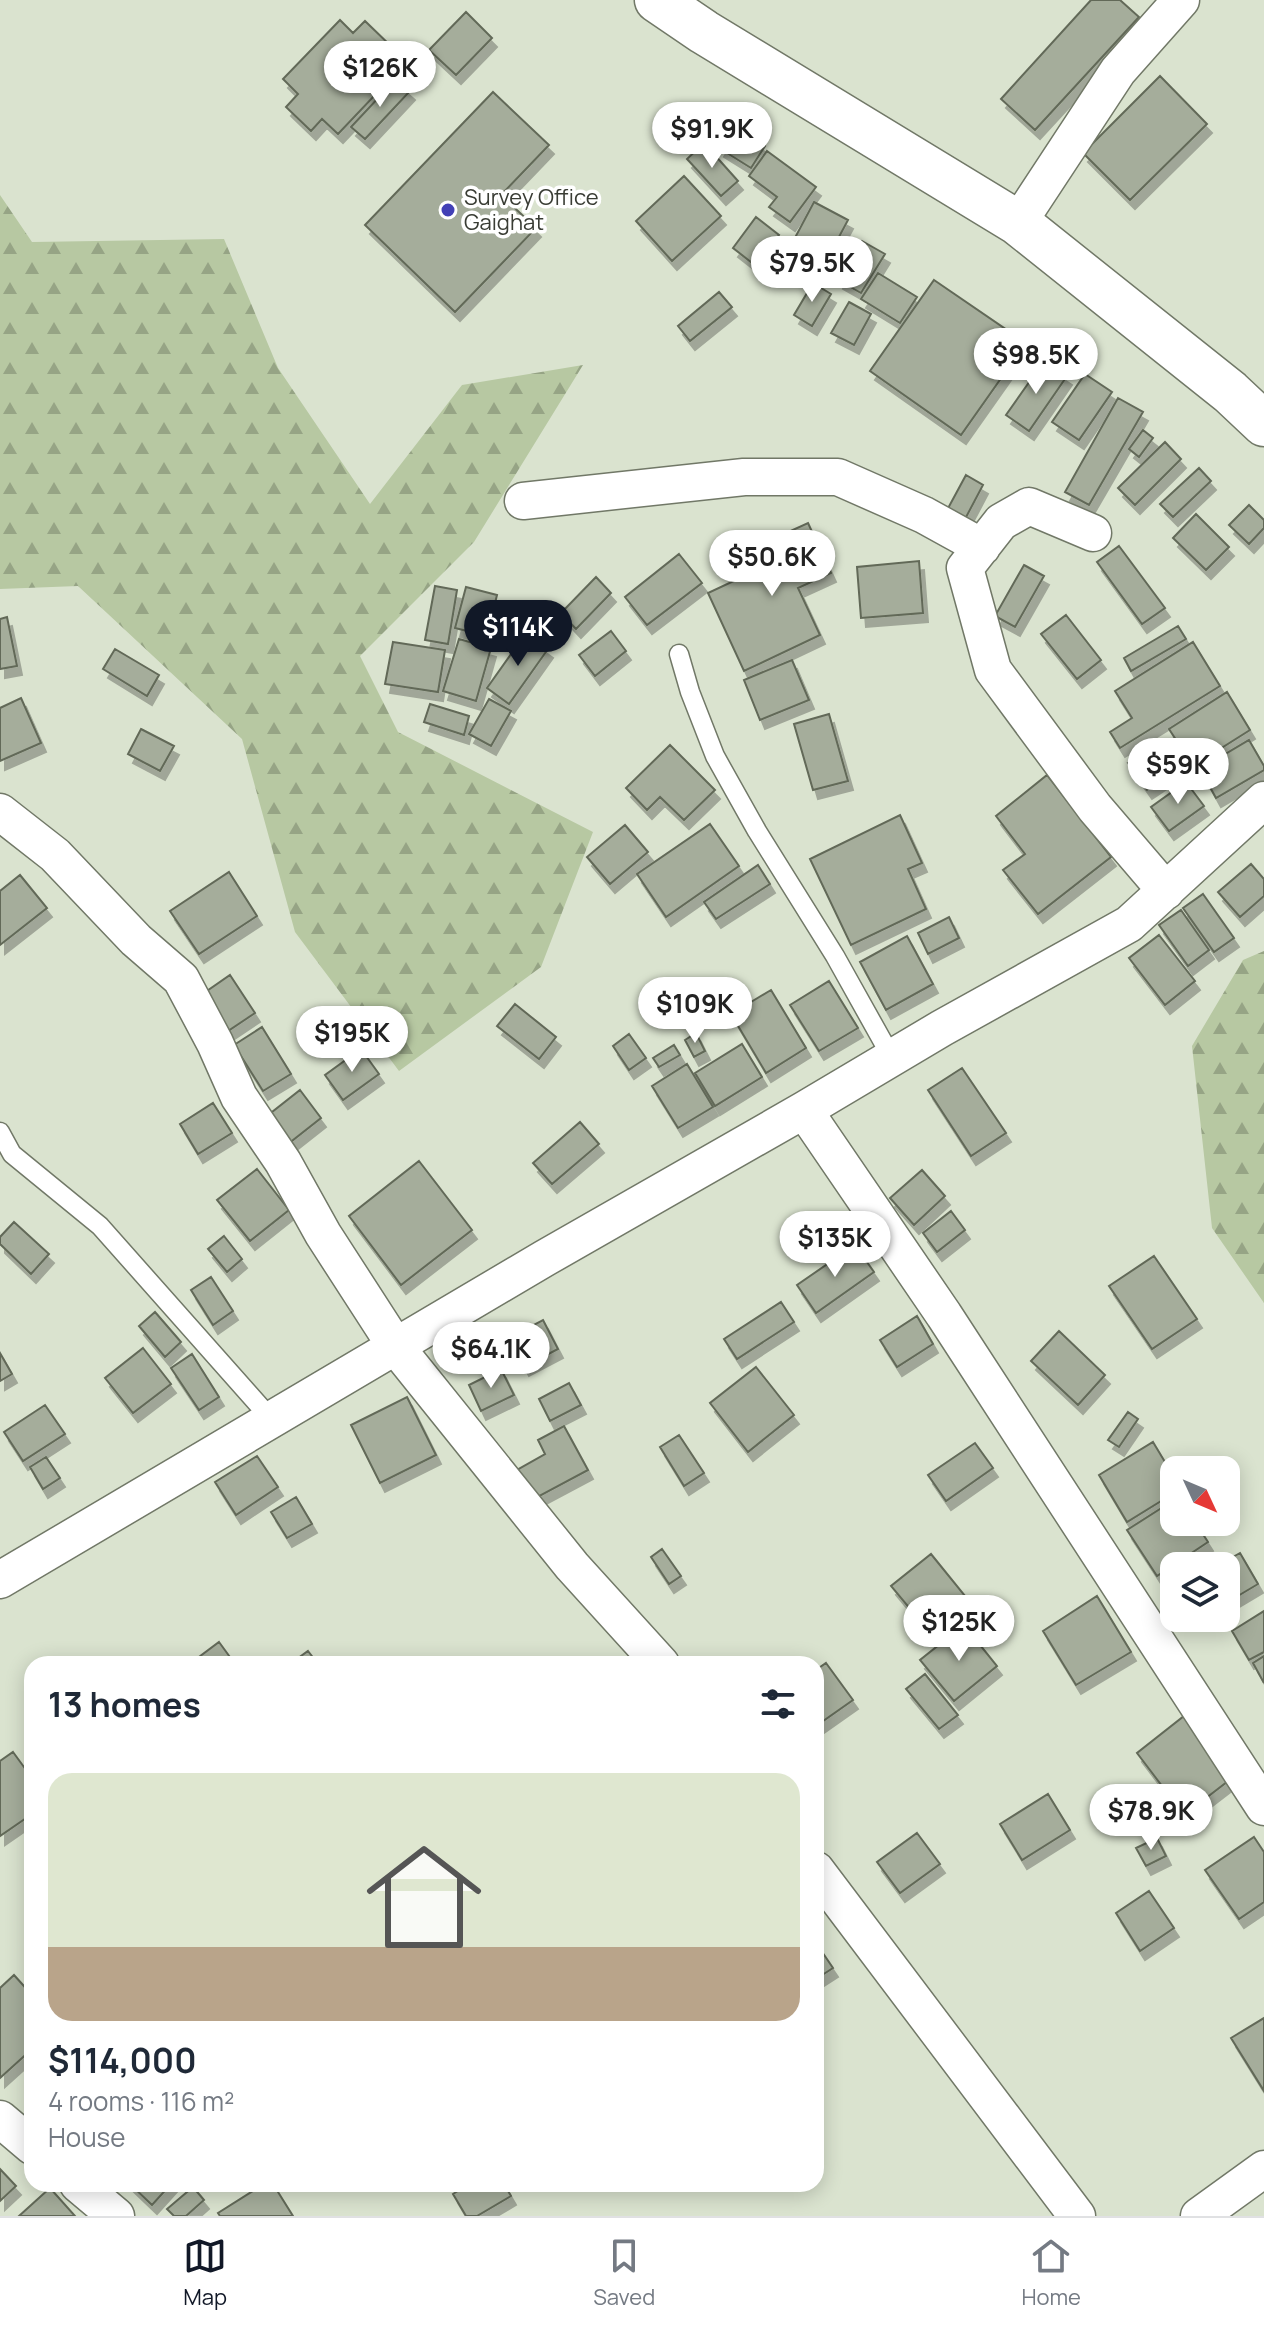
<!DOCTYPE html>
<meta charset="utf-8">
<style>
:root{--surface:#fff;--page:#f2f2f3;--text:#1f2937;--muted:#747a83;--line:#e0e1e3;--accent:#111827}
body{margin:0;font-family:Manrope,sans-serif;background:var(--page);color:var(--text);height:100vh;display:flex;flex-direction:column;font-size:30px;white-space:nowrap}
*{box-sizing:border-box;margin:0}
p{font-size:26px;color:var(--muted)}
.icon{flex:none;width:44px;height:44px;fill:none;stroke:currentColor;stroke-width:2;stroke-linecap:round;stroke-linejoin:round}
.map{position:relative;flex:1;overflow:hidden}
.panel{position:absolute;left:24px;top:1656px;width:800px;height:536px;display:flex;flex-direction:column;background:var(--surface);border-radius:24px;box-shadow:0 4px 20px #0003}
.panel>*{flex:none}
.needle{width:52px;rotate:134deg}
.tools{position:absolute;left:1160px;top:1456px;display:grid;gap:16px}
.tools a{display:grid;place-items:center;width:80px;height:80px;border-radius:16px;background:var(--surface);box-shadow:0 4px 20px #0003;font-size:40px}
.price{position:absolute;translate:-50% -68px;padding:0 18px;border-radius:28px;background:#fff;color:#222;font-size:26px;line-height:52px;filter:drop-shadow(0 2px 4px #0008)}
.price::after{content:'';position:absolute;left:50%;top:48px;width:24px;height:18px;margin-left:-12px;background:inherit;clip-path:polygon(0 0,100% 0,50% 100%)}
.price.current{background:var(--accent);color:#fff}
ul{padding:0;list-style:none}
li{display:grid;align-content:center;gap:16px;height:424px;padding:0 24px}
li+li{border-top:2px solid var(--line)}
li span{display:grid;place-items:center;height:248px;border-radius:24px;color:#555}
li>.icon{margin-inline-start:auto}
span .icon{width:144px;height:144px;fill:#fffc;stroke-width:1}
li b{font-size:34px}
h2{display:flex;justify-content:space-between;align-items:center;height:96px;padding:0 24px;font-size:34px}
.menu{display:flex;justify-content:space-around;align-items:center;height:112px;border-top:2px solid var(--line);background:var(--surface);font-size:22px;color:var(--muted)}
.menu a{display:grid;justify-items:center;gap:4px}
.menu .current{color:var(--accent)}
.map>svg:first-child{display:block}
.forest{fill:url(#forest-firs)}
.building{fill:#a5ad9b;stroke:#626958;stroke-width:2;filter:url(#shadow)}
.lines{fill:none;stroke-linecap:round;stroke-linejoin:round}
.service-casing{stroke:#717867;stroke-width:21}
.minor-casing{stroke:#717867;stroke-width:39}
.secondary-casing{stroke:#717867;stroke-width:47}
.service{stroke:#fff;stroke-width:18}
.minor{stroke:#fff;stroke-width:36}
.secondary{stroke:#fff;stroke-width:44}
.poi-dot{fill:#4240b6;stroke:#fff;stroke-width:3}
.labels{text-anchor:middle;stroke-width:7;stroke-linejoin:round;paint-order:stroke}
.poi-label{font-size:22px;fill:#393c34;stroke:#fff;text-anchor:start}
</style>
<div class="map">
<svg width="1264" height="2216" viewBox="0 0 1264 2216">
<defs>
<pattern id="forest-firs" width="22" height="20" patternUnits="userSpaceOnUse" patternTransform="scale(2)"><rect width="22" height="20" fill="#b7c8a2"/><path d="M5 1l3.5 6h-7zM16 11l3.5 6h-7z" fill="#96a485"/></pattern>
<filter id="shadow"><feDropShadow dx="5" dy="9" stdDeviation="0" flood-color="#0004"/></filter>
</defs>
<rect width="100%" height="100%" fill="#dae3cf"/>
<path class="forest" d="M 0,195 L 32,242 L 224,239 L 278,368 L 370,504 L 462,385 L 583,365 L 474,542 L 360,656 L 398,732 L 593,832 L 541,967 L 399,1071 L 295,932 L 242,739 L 78,586 L 0,589 Z
M 1264,951 L 1264,1303 L 1212,1228 L 1192,1046 L 1243,960 Z"/>
<path class="building" d="M 1091,0 L 1120,0 L 1139,17 L 1035,130 L 1001,99 Z
M 466,12 L 492,38 L 456,75 L 429,50 Z
M 340,20 L 353,33 L 365,21 L 395,50 L 383,62 L 395,74 L 338,134 L 322,119 L 311,131 L 286,107 L 298,94 L 283,79 Z
M 1160,76 L 1207,124 L 1130,200 L 1083,153 Z
M 396,79 L 410,91 L 365,139 L 351,127 Z
M 493,92 L 549,145 L 501,195 L 536,228 L 455,312 L 365,225 Z
M 733,126 L 765,146 L 751,168 L 719,148 Z
M 704,143 L 738,181 L 721,196 L 687,159 Z
M 767,151 L 816,187 L 790,222 L 769,207 L 777,197 L 749,176 Z
M 684,176 L 721,216 L 672,261 L 636,221 Z
M 814,202 L 848,220 L 815,282 L 781,264 Z
M 756,217 L 779,235 L 756,266 L 733,248 Z
M 862,241 L 885,254 L 861,293 L 838,280 Z
M 878,273 L 917,297 L 900,323 L 861,299 Z
M 934,280 L 1026,343 L 961,435 L 870,371 Z
M 813,283 L 831,294 L 812,326 L 794,315 Z
M 719,292 L 732,307 L 690,341 L 678,326 Z
M 849,302 L 871,314 L 854,345 L 831,333 Z
M 1044,361 L 1067,376 L 1029,431 L 1006,415 Z
M 1085,374 L 1112,392 L 1079,440 L 1052,422 Z
M 1118,398 L 1143,412 L 1089,505 L 1065,492 Z
M 1143,430 L 1153,438 L 1139,457 L 1129,449 Z
M 1165,442 L 1181,459 L 1135,505 L 1118,488 Z
M 1199,468 L 1211,481 L 1173,517 L 1160,504 Z
M 966,475 L 983,485 L 964,521 L 946,512 Z
M 1249,505 L 1264,520 L 1264,528 L 1249,544 L 1229,525 Z
M 1196,514 L 1229,547 L 1206,570 L 1173,538 Z
M 808,523 L 831,573 L 798,588 L 820,635 L 744,671 L 708,593 L 753,572 L 744,552 Z
M 1119,546 L 1165,608 L 1142,624 L 1097,562 Z
M 679,554 L 702,583 L 647,625 L 625,597 Z
M 919,561 L 923,613 L 861,618 L 857,567 Z
M 1024,565 L 1044,576 L 1015,627 L 995,616 Z
M 596,577 L 611,593 L 576,629 L 561,613 Z
M 435,586 L 457,590 L 448,644 L 425,640 Z
M 466,587 L 497,595 L 487,636 L 455,628 Z
M 1066,615 L 1101,660 L 1077,679 L 1041,634 Z
M 7,617 L 17,666 L 0,669 L 0,619 Z
M 1178,626 L 1186,639 L 1131,671 L 1124,658 Z
M 611,631 L 626,651 L 595,676 L 579,655 Z
M 526,633 L 548,649 L 509,704 L 487,688 Z
M 459,639 L 491,648 L 476,701 L 443,691 Z
M 393,642 L 445,650 L 438,692 L 385,684 Z
M 1193,642 L 1220,686 L 1120,748 L 1110,732 L 1132,718 L 1115,691 Z
M 115,649 L 159,675 L 147,696 L 103,669 Z
M 792,660 L 809,700 L 760,720 L 744,680 Z
M 1227,692 L 1250,730 L 1193,766 L 1169,729 Z
M 21,698 L 41,743 L 0,761 L 0,708 Z
M 489,699 L 511,711 L 491,746 L 469,734 Z
M 430,704 L 469,716 L 464,735 L 424,722 Z
M 829,714 L 848,781 L 813,790 L 794,724 Z
M 141,729 L 174,746 L 160,771 L 128,754 Z
M 1161,740 L 1180,768 L 1147,790 L 1128,763 Z
M 1249,740 L 1264,766 L 1264,770 L 1216,798 L 1200,769 Z
M 670,745 L 715,790 L 684,820 L 660,797 L 647,810 L 626,788 Z
M 1047,775 L 1111,857 L 1038,914 L 1003,870 L 1025,854 L 996,816 Z
M 1186,782 L 1204,806 L 1169,831 L 1151,807 Z
M 900,815 L 922,863 L 908,869 L 926,909 L 851,945 L 810,859 Z
M 710,824 L 739,866 L 666,917 L 637,874 Z
M 625,825 L 648,852 L 610,884 L 587,857 Z
M 1251,864 L 1264,879 L 1264,896 L 1240,917 L 1218,892 Z
M 758,865 L 770,884 L 716,919 L 704,902 Z
M 229,872 L 257,916 L 199,954 L 170,911 Z
M 20,875 L 47,908 L 0,945 L 0,891 Z
M 1203,894 L 1234,938 L 1214,952 L 1183,908 Z
M 1181,910 L 1209,950 L 1188,966 L 1159,925 Z
M 949,917 L 959,938 L 928,954 L 918,933 Z
M 1159,935 L 1195,981 L 1165,1005 L 1129,958 Z
M 907,936 L 933,984 L 886,1010 L 860,962 Z
M 230,975 L 255,1013 L 228,1031 L 204,993 Z
M 829,981 L 858,1028 L 819,1051 L 790,1005 Z
M 771,990 L 806,1048 L 766,1073 L 731,1014 Z
M 515,1004 L 556,1037 L 539,1059 L 497,1026 Z
M 262,1027 L 291,1074 L 263,1091 L 234,1045 Z
M 696,1033 L 705,1051 L 694,1057 L 685,1040 Z
M 629,1034 L 646,1058 L 629,1070 L 613,1046 Z
M 742,1044 L 762,1077 L 715,1106 L 695,1073 Z
M 674,1045 L 680,1055 L 659,1067 L 653,1058 Z
M 361,1049 L 379,1074 L 343,1100 L 325,1075 Z
M 687,1064 L 713,1107 L 678,1128 L 652,1086 Z
M 962,1068 L 1006,1133 L 971,1156 L 928,1090 Z
M 300,1090 L 321,1118 L 288,1144 L 267,1116 Z
M 213,1103 L 232,1133 L 198,1154 L 180,1124 Z
M 580,1122 L 599,1144 L 552,1184 L 533,1163 Z
M 419,1161 L 472,1230 L 401,1285 L 349,1216 Z
M 257,1169 L 289,1210 L 250,1241 L 217,1200 Z
M 922,1170 L 945,1196 L 914,1225 L 890,1198 Z
M 951,1211 L 965,1230 L 937,1252 L 923,1233 Z
M 14,1222 L 49,1254 L 31,1274 L 0,1244 L 0,1237 Z
M 224,1236 L 242,1259 L 227,1272 L 208,1249 Z
M 855,1245 L 874,1272 L 816,1313 L 797,1285 Z
M 1154,1256 L 1197,1319 L 1152,1349 L 1109,1286 Z
M 211,1277 L 233,1311 L 213,1325 L 191,1290 Z
M 781,1302 L 794,1322 L 737,1359 L 724,1339 Z
M 155,1312 L 181,1342 L 165,1357 L 139,1326 Z
M 917,1316 L 933,1344 L 897,1367 L 880,1340 Z
M 543,1320 L 558,1349 L 524,1367 L 509,1338 Z
M 1059,1331 L 1105,1375 L 1078,1405 L 1031,1361 Z
M 143,1348 L 171,1384 L 133,1413 L 105,1378 Z
M 0,1353 L 12,1374 L 0,1381 Z
M 192,1354 L 219,1397 L 199,1410 L 171,1368 Z
M 756,1367 L 794,1415 L 748,1452 L 710,1403 Z
M 501,1369 L 514,1395 L 481,1411 L 469,1385 Z
M 569,1383 L 581,1405 L 550,1421 L 539,1399 Z
M 407,1397 L 436,1455 L 380,1483 L 351,1425 Z
M 45,1405 L 65,1434 L 23,1461 L 4,1432 Z
M 1128,1412 L 1138,1419 L 1119,1447 L 1108,1440 Z
M 564,1426 L 588,1470 L 532,1500 L 517,1470 L 545,1454 L 538,1440 Z
M 679,1435 L 704,1473 L 684,1486 L 660,1447 Z
M 1153,1442 L 1174,1477 L 1174,1493 L 1127,1522 L 1099,1475 Z
M 975,1443 L 993,1468 L 946,1501 L 928,1475 Z
M 257,1456 L 278,1487 L 236,1515 L 215,1482 Z
M 46,1457 L 60,1478 L 43,1489 L 30,1467 Z
M 296,1497 L 312,1524 L 287,1538 L 271,1512 Z
M 1174,1500 L 1174,1522 L 1195,1522 L 1208,1542 L 1157,1576 L 1127,1530 Z
M 662,1549 L 681,1576 L 669,1584 L 651,1557 Z
M 1240,1553 L 1258,1584 L 1226,1603 L 1226,1566 L 1217,1566 Z
M 931,1554 L 970,1602 L 931,1634 L 891,1586 Z
M 1097,1596 L 1131,1652 L 1076,1685 L 1043,1631 Z
M 1264,1611 L 1264,1652 L 1249,1660 L 1232,1631 Z
M 964,1625 L 997,1666 L 954,1701 L 920,1660 Z
M 219,1642 L 235,1664 L 198,1664 L 195,1660 Z
M 308,1651 L 318,1664 L 290,1664 Z
M 1264,1656 L 1264,1683 L 1253,1663 Z
M 826,1663 L 853,1700 L 816,1726 L 816,1670 Z
M 925,1674 L 958,1715 L 939,1729 L 906,1689 Z
M 1184,1716 L 1232,1778 L 1184,1815 L 1137,1753 Z
M 13,1752 L 32,1778 L 32,1814 L 0,1836 L 0,1761 Z
M 1048,1794 L 1070,1830 L 1022,1860 L 1000,1824 Z
M 917,1833 L 940,1864 L 900,1893 L 877,1862 Z
M 1254,1837 L 1264,1852 L 1264,1902 L 1239,1919 L 1205,1870 Z
M 1157,1838 L 1166,1856 L 1146,1866 L 1136,1848 Z
M 1149,1891 L 1174,1928 L 1140,1951 L 1116,1913 Z
M 816,1943 L 833,1968 L 816,1979 Z
M 14,1975 L 32,1995 L 32,2049 L 0,2078 L 0,1988 Z
M 1264,2018 L 1264,2091 L 1231,2038 Z
M 0,2169 L 16,2186 L 0,2201 Z
M 130,2184 L 171,2184 L 152,2205 Z
M 264,2184 L 273,2184 L 293,2216 L 220,2216 L 218,2213 Z
M 469,2184 L 504,2184 L 511,2196 L 477,2216 L 466,2216 L 453,2194 Z
M 193,2187 L 204,2200 L 186,2216 L 174,2216 L 167,2209 Z
M 50,2188 L 75,2216 L 19,2216 Z"/>
<g class="lines">
<g class="service-casing">
<path id="service" d="M 679,654 L 690,692 L 715,756 L 757,831 L 835,956 L 892,1058
M 0,1132 L 12,1154 L 100,1226 L 273,1421"/>
</g>
<g class="minor-casing">
<path id="minor" d="M 1018,223 L 1118,71 L 1181,0
M 523,501 L 744,477 L 838,477 L 924,515 L 982,547
M 1093,533 L 1029,506 L 1001,522 L 965,568 L 993,670 L 1095,808 L 1166,891
M 0,812 L 55,855 L 136,940 L 181,979 L 215,1043 L 239,1097 L 283,1162 L 323,1234 L 396,1347 L 572,1566 L 661,1664
M 804,1110 L 944,1315 L 1264,1807
M 0,1580 L 545,1258 L 804,1110 L 942,1028 L 1129,924 L 1264,800
M 816,1870 L 1077,2216
M 0,2119 L 32,2146
M 78,2184 L 116,2216
M 1199,2216 L 1264,2169"/>
</g>
<g class="secondary-casing">
<path id="secondary" d="M 657,0 L 704,32 L 1018,223 L 1230,392 L 1264,424"/>
</g>
<use href="#service" class="service"/>
<use href="#minor" class="minor"/>
<use href="#secondary" class="secondary"/>
</g>
<circle class="poi-dot" cx="448" cy="210" r="8"/>
<g class="labels">
<g class="poi-label">
<text x="464" y="205">Survey Office<tspan x="464" dy="25">Gaighat</tspan></text>
</g>
</g>
</svg>
<div class="tools">
<a><svg class="needle" viewBox="-14 -14 28 28"><path d="M0-13l5 13h-10z" fill="#e53935"/><path d="M0 13l5-13h-10z" fill="#747a83"/></svg></a>
<a><svg class="icon" aria-label="layers" viewBox="0 0 24 24"><path d="M12 4l9 5-9 5-9-5zM3 14l9 5 9-5"/></svg></a>
</div>
<b class="price" style="left:380px;top:109px">$126K</b>
<b class="price" style="left:712px;top:170px">$91.9K</b>
<b class="price" style="left:812px;top:304px">$79.5K</b>
<b class="price" style="left:1036px;top:396px">$98.5K</b>
<b class="price" style="left:772px;top:598px">$50.6K</b>
<b class="price current" style="left:518px;top:668px">$114K</b>
<b class="price" style="left:1178px;top:806px">$59K</b>
<b class="price" style="left:695px;top:1045px">$109K</b>
<b class="price" style="left:352px;top:1074px">$195K</b>
<b class="price" style="left:835px;top:1279px">$135K</b>
<b class="price" style="left:491px;top:1390px">$64.1K</b>
<b class="price" style="left:959px;top:1663px">$125K</b>
<b class="price" style="left:1151px;top:1852px">$78.9K</b>
<section class="panel">
<h2>13 homes<svg class="icon" aria-label="filters" viewBox="0 0 24 24"><path d="M4 7h16M4 17h16"/><circle cx="9" cy="7" r="2"/><circle cx="15" cy="17" r="2"/></svg></h2>
<ul>
<li><span style="background:linear-gradient(#dfe7d0 70%,#b9a48a 0)"><svg class="icon" aria-label="home" viewBox="0 0 24 24"><path d="M3 11l9-7 9 7M6 9v11h12V9"/></svg></span><div><b>$114,000</b><p>4 rooms · 116 m²</p><p>House</p></div></li>
</ul>
</section>
</div>
<nav class="menu">
<a class="current"><svg class="icon" aria-label="map" viewBox="0 0 24 24"><path d="M3 6l6-2 6 2 6-2v14l-6 2-6-2-6 2zM9 4v14M15 6v14"/></svg>Map</a>
<a><svg class="icon" aria-label="saved" viewBox="0 0 24 24"><path d="M7 4h10v16l-5-4-5 4z"/></svg>Saved</a>
<a><svg class="icon" aria-label="home" viewBox="0 0 24 24"><path d="M3 11l9-7 9 7M6 9v11h12V9"/></svg>Home</a>
</nav>
